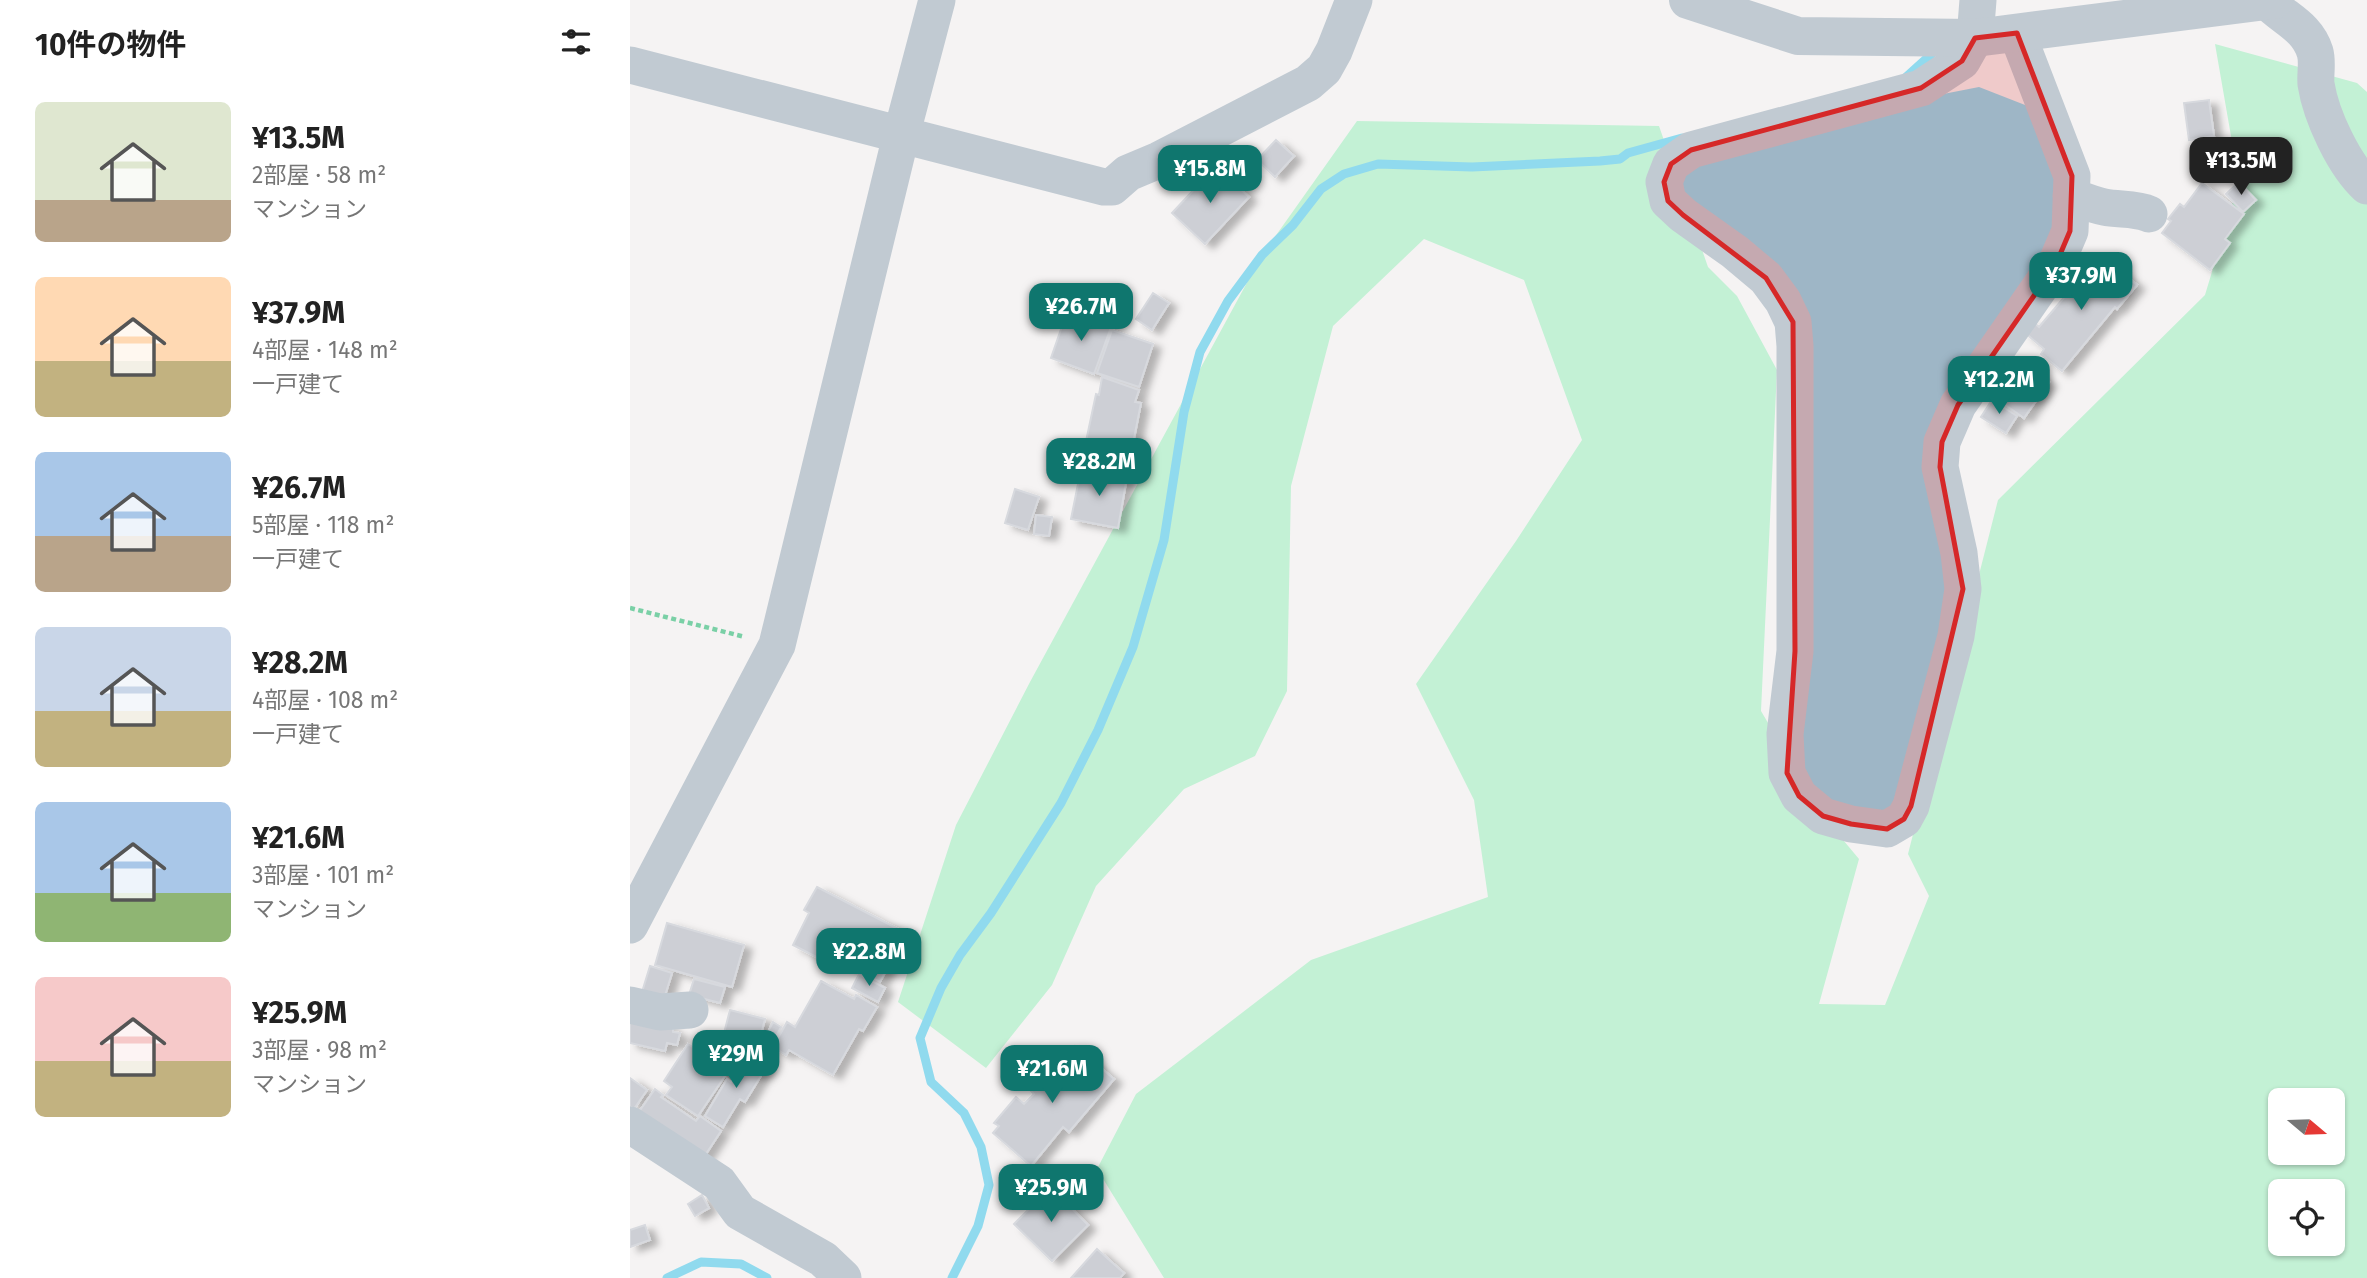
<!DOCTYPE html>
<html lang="ja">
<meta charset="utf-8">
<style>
:root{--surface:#fff;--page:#f2f2f2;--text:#222;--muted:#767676;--accent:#0f766e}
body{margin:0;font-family:"Fira Sans","Noto Sans JP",sans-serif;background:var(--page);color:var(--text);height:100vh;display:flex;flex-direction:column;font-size:26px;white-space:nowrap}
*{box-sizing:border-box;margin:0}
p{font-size:23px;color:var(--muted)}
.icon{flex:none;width:38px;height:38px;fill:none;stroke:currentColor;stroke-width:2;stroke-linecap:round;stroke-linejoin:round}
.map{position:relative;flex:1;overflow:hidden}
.panel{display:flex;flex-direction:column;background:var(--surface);width:630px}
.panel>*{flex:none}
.needle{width:46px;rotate:109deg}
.buttons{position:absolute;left:1638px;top:1088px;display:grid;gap:14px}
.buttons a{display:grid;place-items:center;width:77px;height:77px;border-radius:10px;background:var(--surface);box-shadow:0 2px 5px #0004;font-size:35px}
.price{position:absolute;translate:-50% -60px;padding:0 16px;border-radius:14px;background:var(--accent);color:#fff;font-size:23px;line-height:46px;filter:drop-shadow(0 2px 4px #0008)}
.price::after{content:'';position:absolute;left:50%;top:42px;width:21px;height:16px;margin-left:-10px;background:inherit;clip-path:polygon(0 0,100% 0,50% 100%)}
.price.current{background:#222;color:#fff}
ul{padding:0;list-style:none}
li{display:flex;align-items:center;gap:21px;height:175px;padding:0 35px}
li span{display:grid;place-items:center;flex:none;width:196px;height:140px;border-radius:10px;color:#555}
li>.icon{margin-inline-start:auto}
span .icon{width:84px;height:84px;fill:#fffc;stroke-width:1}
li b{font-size:30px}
h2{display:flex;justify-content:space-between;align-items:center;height:84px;padding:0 35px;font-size:30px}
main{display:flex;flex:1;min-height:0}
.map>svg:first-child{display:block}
.green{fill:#c3f1d5;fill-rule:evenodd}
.water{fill:#90daee}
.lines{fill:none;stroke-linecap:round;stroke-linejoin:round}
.stream{stroke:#90daee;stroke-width:9}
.building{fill:#cdcfd5;stroke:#d7d9de;stroke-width:2;filter:url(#shadow)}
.path{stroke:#7ad0a6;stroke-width:4.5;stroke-dasharray:5 3.5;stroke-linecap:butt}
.minor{stroke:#c1cad2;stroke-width:37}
.tertiary{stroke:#c1cad2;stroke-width:38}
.marked{fill:#d62828;fill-opacity:0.2;stroke:#d62828;stroke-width:5;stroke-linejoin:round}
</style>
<main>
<section class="panel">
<h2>10件の物件<svg class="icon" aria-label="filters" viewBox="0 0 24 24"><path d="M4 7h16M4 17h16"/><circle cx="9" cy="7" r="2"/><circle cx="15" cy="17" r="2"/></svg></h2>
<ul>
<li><span style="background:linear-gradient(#dfe7d0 70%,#b9a48a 0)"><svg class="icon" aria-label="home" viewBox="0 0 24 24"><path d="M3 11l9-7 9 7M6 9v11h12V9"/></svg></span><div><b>¥13.5M</b><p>2部屋 · 58 m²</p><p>マンション</p></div></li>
<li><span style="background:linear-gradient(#ffd9b3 60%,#c2b280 0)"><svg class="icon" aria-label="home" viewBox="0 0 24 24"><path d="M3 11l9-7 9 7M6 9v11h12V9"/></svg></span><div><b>¥37.9M</b><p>4部屋 · 148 m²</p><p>一戸建て</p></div></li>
<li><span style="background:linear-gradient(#a9c7e8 60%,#b9a48a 0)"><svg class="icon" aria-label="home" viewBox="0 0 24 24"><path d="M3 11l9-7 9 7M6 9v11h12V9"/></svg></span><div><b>¥26.7M</b><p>5部屋 · 118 m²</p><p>一戸建て</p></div></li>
<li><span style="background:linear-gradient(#c9d6e8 60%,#c2b280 0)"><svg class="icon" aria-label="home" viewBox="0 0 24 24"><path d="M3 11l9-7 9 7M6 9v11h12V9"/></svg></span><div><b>¥28.2M</b><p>4部屋 · 108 m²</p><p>一戸建て</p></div></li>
<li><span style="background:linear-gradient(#a9c7e8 65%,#8fb573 0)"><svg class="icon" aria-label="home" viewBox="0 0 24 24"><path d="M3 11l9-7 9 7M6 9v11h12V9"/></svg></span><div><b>¥21.6M</b><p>3部屋 · 101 m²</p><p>マンション</p></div></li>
<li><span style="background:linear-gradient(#f6c9c9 60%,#c2b280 0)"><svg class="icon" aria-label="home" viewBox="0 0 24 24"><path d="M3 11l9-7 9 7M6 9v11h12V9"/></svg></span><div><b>¥25.9M</b><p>3部屋 · 98 m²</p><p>マンション</p></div></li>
</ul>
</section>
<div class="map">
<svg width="1737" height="1278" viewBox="0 0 1737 1278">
<defs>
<filter id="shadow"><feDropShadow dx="8" dy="4.5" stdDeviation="3.5" flood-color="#0004"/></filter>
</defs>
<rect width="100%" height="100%" fill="#f5f3f3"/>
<path class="green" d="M 1585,44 L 1727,83 L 1737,92 L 1737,1278 L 534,1278 L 467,1169 L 506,1094 L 681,960 L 858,897 L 844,800 L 786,684 L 886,541 L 952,440 L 894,280 L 794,239 L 703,326 L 661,486 L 657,691 L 625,756 L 554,789 L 466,886 L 422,985 L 356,1068 L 268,1002 L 326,825 L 400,682 L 632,255 L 727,121 L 1029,126 L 1078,267 L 1107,296 L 1147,370 L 1131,711 L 1193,816 L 1229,859 L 1189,1004 L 1255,1005 L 1299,896 L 1278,854 L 1368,500 L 1575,295 L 1609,182 ZM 1650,1101 L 1703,1101 L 1703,1153 L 1650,1153 ZM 1650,1192 L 1703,1192 L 1703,1244 L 1650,1244 Z"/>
<path class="water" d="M 1349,87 L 1405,109 L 1430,178 L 1429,229 L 1318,399 L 1322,589 L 1270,801 L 1255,817 L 1199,805 L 1168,770 L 1177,345 L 1049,195 L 1050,171 L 1298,97 Z"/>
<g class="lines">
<path class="stream" d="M 1275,78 L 1306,50
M 37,1278 L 71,1262 L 111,1264 L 137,1278
M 322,1278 L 348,1226 L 359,1185 L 351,1147 L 334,1113 L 301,1082 L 290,1038 L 311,988 L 330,955 L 361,913 L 431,803 L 468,730 L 503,647 L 534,540 L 554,412 L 570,352 L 598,301 L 632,255 L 663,225 L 691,189 L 714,174 L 748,164 L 842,167 L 970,161 L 990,159 L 998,153 L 1052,138"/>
</g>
<path class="building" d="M 1579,100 L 1584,136 L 1559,140 L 1554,103 Z
M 646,140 L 664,156 L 645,177 L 627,160 Z
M 586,166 L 619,197 L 575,244 L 542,213 Z
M 1609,182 L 1626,200 L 1613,212 L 1596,194 Z
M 1572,183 L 1614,214 L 1595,239 L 1600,243 L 1580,270 L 1532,233 L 1541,221 L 1538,219 L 1550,204 L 1554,207 Z
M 1470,255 L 1507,285 L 1487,309 L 1485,307 L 1432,371 L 1411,354 L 1414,349 L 1394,332 L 1403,322 L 1409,327 Z
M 523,293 L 539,303 L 522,330 L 506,319 Z
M 437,312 L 481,327 L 464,374 L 421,358 Z
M 482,330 L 523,344 L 509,387 L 467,373 Z
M 1385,358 L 1419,382 L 1394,418 L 1364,397 L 1366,393 L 1362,391 Z
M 472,377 L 509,390 L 505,402 L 511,403 L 497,474 L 451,465 L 466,394 L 469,395 Z
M 1362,400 L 1387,416 L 1376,433 L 1351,417 Z
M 451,469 L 497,477 L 488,528 L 441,519 Z
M 385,489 L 409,497 L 398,530 L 375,523 Z
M 406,515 L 422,517 L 419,536 L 404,534 Z
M 187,887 L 276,933 L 250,982 L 200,956 L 196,962 L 163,945 L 179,913 L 174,910 Z
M 37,923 L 114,945 L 102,987 L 25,965 Z
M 20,966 L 42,973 L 34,999 L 12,992 Z
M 229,974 L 255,988 L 248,1002 L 222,988 Z
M 64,979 L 95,987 L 90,1003 L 59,995 Z
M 191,981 L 224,999 L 226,995 L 247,1007 L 233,1031 L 229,1029 L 203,1075 L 159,1050 L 156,1055 L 143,1047 L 157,1022 L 165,1027 Z
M 100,1010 L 135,1019 L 128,1046 L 93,1037 Z
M 0,1018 L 43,1028 L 43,1032 L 50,1033 L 47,1045 L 37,1043 L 35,1051 L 0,1043 Z
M 143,1022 L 151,1027 L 142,1044 L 134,1040 Z
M 93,1038 L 122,1047 L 106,1072 L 82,1057 Z
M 58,1044 L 99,1070 L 68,1116 L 36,1095 L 42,1087 L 34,1081 Z
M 445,1046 L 484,1079 L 439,1132 L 433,1127 L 401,1166 L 363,1133 L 369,1126 L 364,1123 L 386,1097 L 394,1104 L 404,1094 L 398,1088 L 418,1065 L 424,1071 Z
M 118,1054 L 137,1066 L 115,1102 L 110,1099 L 93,1127 L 75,1116 L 97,1079 L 101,1082 Z
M 0,1078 L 17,1090 L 4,1109 L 0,1106 Z
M 25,1089 L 33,1095 L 31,1097 L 66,1121 L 70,1116 L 91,1131 L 72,1160 L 6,1116 Z
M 421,1187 L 458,1225 L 422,1261 L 384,1224 Z
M 72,1195 L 79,1208 L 65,1216 L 58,1204 Z
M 15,1225 L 20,1240 L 0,1247 L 0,1230 Z
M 467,1249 L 494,1273 L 490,1278 L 441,1278 Z"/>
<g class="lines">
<path class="path" d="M 0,608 L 115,637"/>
<path class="minor" d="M 1348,0 L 1345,38 L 1332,61 L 1291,88 L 1061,150 L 1041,164 L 1034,182 L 1038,201 L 1053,215 L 1105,252 L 1136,278 L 1153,301 L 1163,322 L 1165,346 L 1165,651 L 1155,734 L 1157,773 L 1169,796 L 1193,816 L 1221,824 L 1257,829 L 1274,819 L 1281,806 L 1326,636 L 1333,589 L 1329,553 L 1310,467 L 1312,442 L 1328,405 L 1426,264 L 1440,231 L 1442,176 L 1387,33
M 1637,1 C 1654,19 1677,26 1685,52 C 1688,62 1685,74 1686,84 C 1691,116 1714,165 1737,186
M 0,65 L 474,187 L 482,187 L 498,173 L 529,160 L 678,83 L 694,69 L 704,51 L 724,0
M 1441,196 C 1452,200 1463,205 1474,207 C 1489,210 1506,208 1519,214
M 0,925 L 147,645 L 270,140 L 307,0
M 0,1005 L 30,1012 L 60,1010
M 0,1125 L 89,1183 L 110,1212 L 193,1259 L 213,1278"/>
<path class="tertiary" d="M 1058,0 L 1168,36 L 1345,38 L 1644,0"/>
</g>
<path class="marked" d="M 1387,33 L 1442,176 L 1440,231 L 1426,264 L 1328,405 L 1312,442 L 1310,467 L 1333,589 L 1281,806 L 1274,819 L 1257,829 L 1221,824 L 1193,816 L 1169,796 L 1157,773 L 1165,651 L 1163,322 L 1136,278 L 1053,215 L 1038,201 L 1034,182 L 1041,164 L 1061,150 L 1291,88 L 1332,61 L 1345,38 Z"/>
</svg>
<div class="buttons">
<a><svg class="needle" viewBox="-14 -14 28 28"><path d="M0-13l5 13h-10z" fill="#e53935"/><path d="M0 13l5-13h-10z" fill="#767676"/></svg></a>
<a><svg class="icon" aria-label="locate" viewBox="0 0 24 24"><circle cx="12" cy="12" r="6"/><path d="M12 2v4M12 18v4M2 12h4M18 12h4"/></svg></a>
</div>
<b class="price current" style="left:1611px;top:197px">¥13.5M</b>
<b class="price" style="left:580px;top:205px">¥15.8M</b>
<b class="price" style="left:1451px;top:312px">¥37.9M</b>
<b class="price" style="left:451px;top:343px">¥26.7M</b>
<b class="price" style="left:1369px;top:416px">¥12.2M</b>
<b class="price" style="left:469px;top:498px">¥28.2M</b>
<b class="price" style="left:239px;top:988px">¥22.8M</b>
<b class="price" style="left:106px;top:1090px">¥29M</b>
<b class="price" style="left:422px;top:1105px">¥21.6M</b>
<b class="price" style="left:421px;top:1224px">¥25.9M</b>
</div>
</main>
